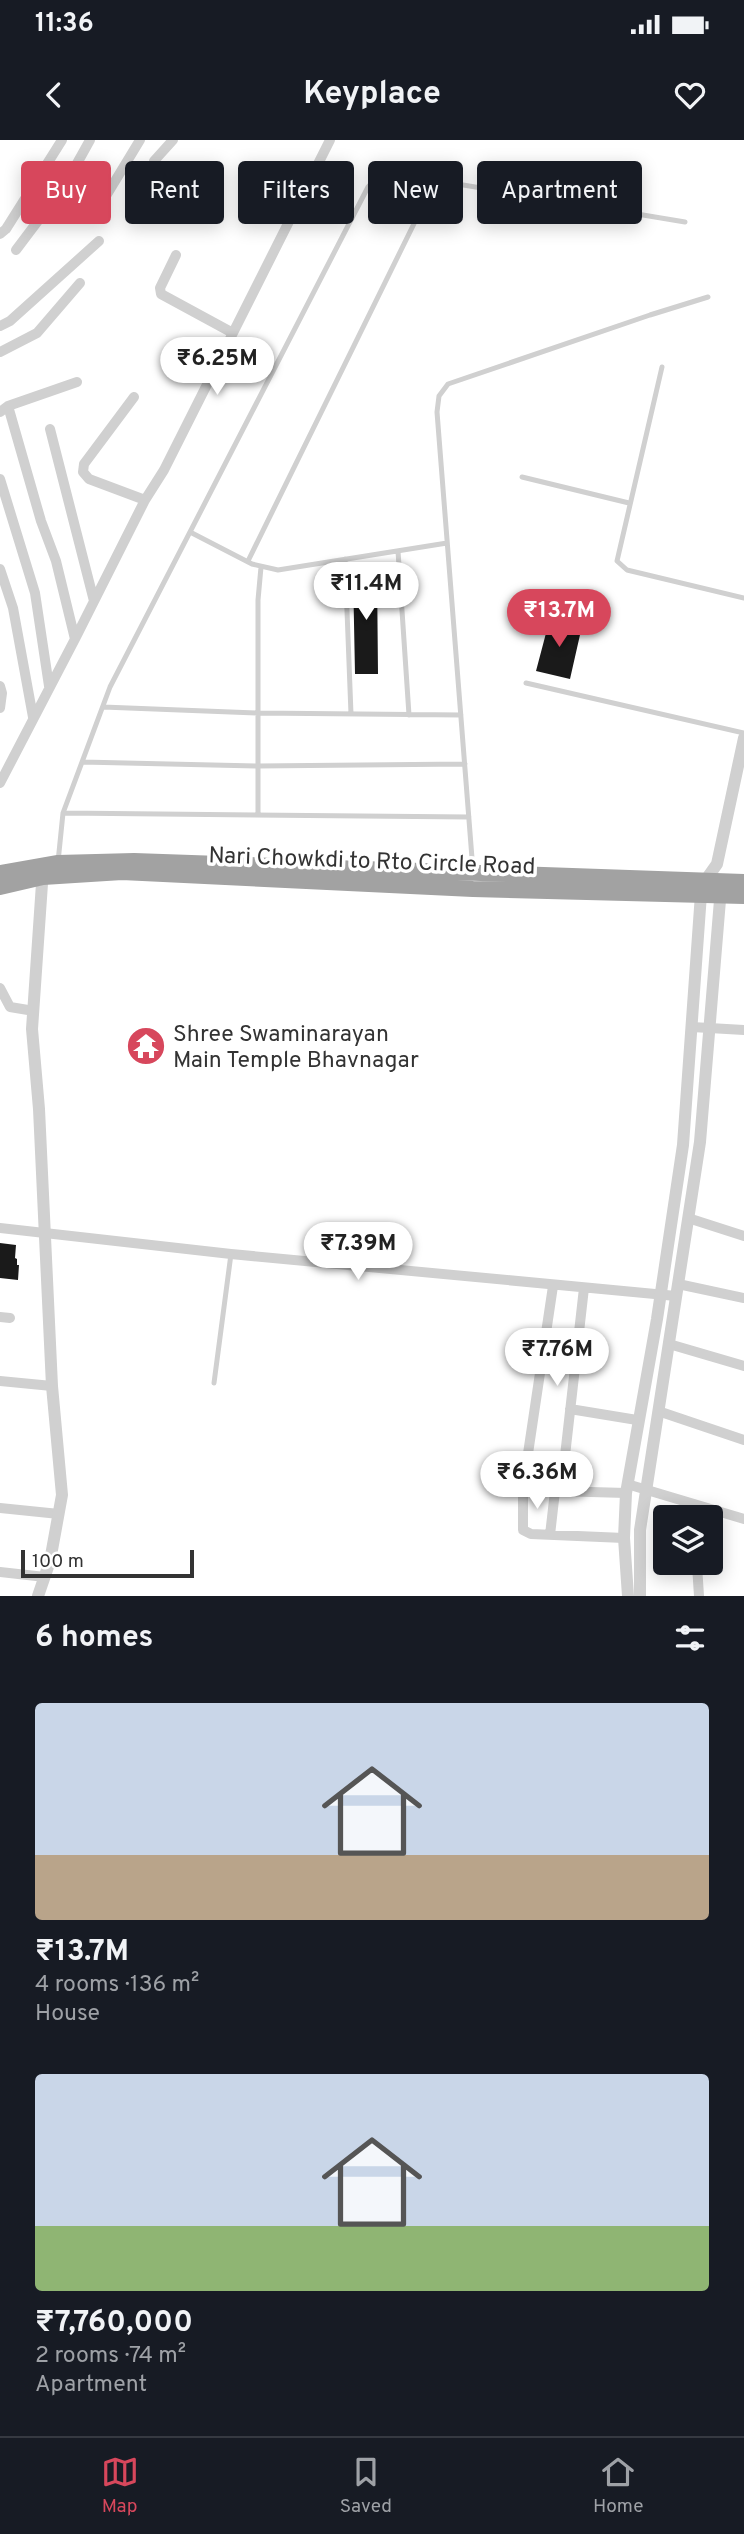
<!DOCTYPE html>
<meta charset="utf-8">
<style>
:root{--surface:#171b24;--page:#20242c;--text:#f1f3f6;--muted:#9ea1a6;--line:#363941;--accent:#d7475c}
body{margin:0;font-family:Overpass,sans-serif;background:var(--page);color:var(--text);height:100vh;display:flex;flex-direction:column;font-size:26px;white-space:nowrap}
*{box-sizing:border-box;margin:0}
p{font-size:23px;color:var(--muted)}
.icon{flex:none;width:38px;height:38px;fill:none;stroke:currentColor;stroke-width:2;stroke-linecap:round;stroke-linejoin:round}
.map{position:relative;height:1456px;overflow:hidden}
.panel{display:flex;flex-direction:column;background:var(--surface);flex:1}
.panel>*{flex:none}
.hud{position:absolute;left:21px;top:21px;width:704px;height:63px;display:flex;gap:14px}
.fabs{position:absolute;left:653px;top:1365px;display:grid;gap:14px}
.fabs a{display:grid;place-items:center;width:70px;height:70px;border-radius:7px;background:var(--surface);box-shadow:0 4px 18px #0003;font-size:35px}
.scale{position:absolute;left:21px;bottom:18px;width:173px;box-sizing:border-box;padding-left:7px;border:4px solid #333;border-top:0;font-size:19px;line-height:24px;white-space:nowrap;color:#333;-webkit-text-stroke:5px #fff;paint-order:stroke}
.price{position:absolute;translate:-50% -60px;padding:0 16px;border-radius:24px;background:#fff;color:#222;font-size:23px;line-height:46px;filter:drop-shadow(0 2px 4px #0008)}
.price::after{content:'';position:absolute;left:50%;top:42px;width:21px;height:16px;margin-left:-10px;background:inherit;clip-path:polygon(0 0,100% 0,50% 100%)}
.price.selected{background:var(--accent);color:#fff}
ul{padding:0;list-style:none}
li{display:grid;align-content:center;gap:14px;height:371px;padding:0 35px}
li span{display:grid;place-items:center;height:217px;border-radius:7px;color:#555}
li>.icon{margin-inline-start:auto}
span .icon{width:126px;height:126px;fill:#fffc;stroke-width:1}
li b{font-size:30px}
h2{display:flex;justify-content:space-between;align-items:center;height:84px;padding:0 35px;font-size:30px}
.tag{padding:0 24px;border-radius:7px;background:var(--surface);box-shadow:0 4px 18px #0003;font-size:24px;line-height:63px}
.tag.selected{background:var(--accent);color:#fff}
.status{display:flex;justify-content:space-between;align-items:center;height:49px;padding:0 35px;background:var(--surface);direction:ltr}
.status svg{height:19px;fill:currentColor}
header{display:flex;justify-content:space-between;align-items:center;height:91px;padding:0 35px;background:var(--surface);font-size:32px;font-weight:700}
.tabs{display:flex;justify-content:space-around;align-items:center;height:98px;border-top:2px solid var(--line);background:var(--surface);font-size:19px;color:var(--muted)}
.tabs a{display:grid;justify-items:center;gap:4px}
.tabs .selected{color:var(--accent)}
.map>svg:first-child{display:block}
.building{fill:#1a1a1a}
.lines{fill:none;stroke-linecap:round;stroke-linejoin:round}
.service{stroke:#d0d0d0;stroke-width:5}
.minor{stroke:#d0d0d0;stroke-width:10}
.tertiary{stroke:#d0d0d0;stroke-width:12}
.trunk{stroke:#a2a2a2;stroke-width:16}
.labels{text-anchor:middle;stroke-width:7;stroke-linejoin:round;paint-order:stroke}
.street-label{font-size:23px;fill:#333;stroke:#fff}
.poi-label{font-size:23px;fill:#333;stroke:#fff;text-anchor:start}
</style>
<div class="status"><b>11:36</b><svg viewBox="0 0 49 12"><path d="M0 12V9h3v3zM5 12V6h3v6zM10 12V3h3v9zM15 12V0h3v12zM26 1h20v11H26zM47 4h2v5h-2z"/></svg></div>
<header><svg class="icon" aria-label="back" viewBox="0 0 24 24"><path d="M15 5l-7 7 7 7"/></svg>Keyplace<svg class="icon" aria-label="heart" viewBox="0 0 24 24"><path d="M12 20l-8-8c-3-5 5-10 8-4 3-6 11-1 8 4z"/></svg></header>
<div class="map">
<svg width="744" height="1456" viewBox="0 0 744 1456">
<rect width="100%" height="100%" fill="#fff"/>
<path class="building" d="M 377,431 L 378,534 L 355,534 L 353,432 Z
M 550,478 L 582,486 L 570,539 L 536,531 Z
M 0,1103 L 16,1105 L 15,1118 L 17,1119 L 17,1125 L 19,1125 L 18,1140 L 0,1138 Z"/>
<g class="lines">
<path class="service" d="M 662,227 L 617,421 L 627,430 L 744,458
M 522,337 L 629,363
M 190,392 L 252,424 L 278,430 L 447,403
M 398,411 L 409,575
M 345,419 L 351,574
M 248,421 L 435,41
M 526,543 L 744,593
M 103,567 L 258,573 L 461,575
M 82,622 L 258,626 L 465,624
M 63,673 L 469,677
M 258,674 L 258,460 L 261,427
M 58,722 L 63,673 L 110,547 L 368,47 C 377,37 383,34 397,34 L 685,82
M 473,731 L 437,272 L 439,256 L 448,244 L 650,175 L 708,157
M 214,1243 L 231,1114"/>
<path class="minor" d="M 154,21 L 173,0
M 106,56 L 140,0
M 0,94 L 6,89 L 62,0
M 16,110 L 65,45 L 90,0
M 176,115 L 160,148 L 161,154 L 231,192
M 0,186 L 10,181 L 99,101
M 0,212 L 37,193 L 80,143
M 134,257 L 84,324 L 83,332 L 89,339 L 145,360
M 0,272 L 8,266 L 77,242
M 50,289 L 94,461
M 0,339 L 35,453 L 49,546
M 0,429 L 13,468 L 33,577
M 75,499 L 145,360 L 164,330 L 330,0
M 0,546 L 2,553 L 0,568
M 0,643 L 75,499 L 56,421 L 41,381 L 8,266
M 0,848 L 10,867 L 34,871
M 692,887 L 744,890
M 688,1078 L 744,1096
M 0,1088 L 231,1114 L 676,1156
M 678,1144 L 744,1158
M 553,1146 L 523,1347 L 523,1390 L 531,1394 L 624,1398
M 0,1177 L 10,1178
M 669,1204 L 744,1226
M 0,1241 L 52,1246
M 570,1269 L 637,1280
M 658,1271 L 744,1300
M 491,1342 L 555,1351 L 626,1353
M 627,1344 L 744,1379
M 561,1351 L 584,1148
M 0,1368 L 59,1374
M 550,1395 L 555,1351
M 697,1425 L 699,1456
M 0,1432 L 45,1437"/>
<path class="tertiary" d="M 38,1456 L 50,1421 L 62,1355 L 52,1246 L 39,969 L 32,889 L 43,729
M 628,1456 L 624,1398 L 626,1353 L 657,1179 L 683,1005 L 701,754 L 705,741 L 717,724 L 744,598
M 640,1456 L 640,1390 L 700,1002 L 721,748"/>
<path class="trunk" d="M 0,733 L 58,723 L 134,721 L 744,742
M 0,747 L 43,737 L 122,732 L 473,749 L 744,756"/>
</g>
<defs>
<g id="temple-disc" transform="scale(2.0125)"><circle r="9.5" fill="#d7475c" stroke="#fff"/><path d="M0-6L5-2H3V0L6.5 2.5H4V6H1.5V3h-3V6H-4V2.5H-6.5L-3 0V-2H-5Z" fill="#fff"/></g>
</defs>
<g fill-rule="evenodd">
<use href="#temple-disc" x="146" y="906"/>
</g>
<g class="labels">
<g class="street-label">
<text transform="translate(372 720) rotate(2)" y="8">Nari Chowkdi to Rto Circle Road</text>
</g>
<g class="poi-label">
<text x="173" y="901">Shree Swaminarayan<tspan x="173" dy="26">Main Temple Bhavnagar</tspan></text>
</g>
</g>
</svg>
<div class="fabs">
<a><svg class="icon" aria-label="layers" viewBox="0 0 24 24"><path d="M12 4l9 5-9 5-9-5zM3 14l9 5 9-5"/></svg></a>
</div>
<div class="scale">100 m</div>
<b class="price" style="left:217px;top:257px">₹6.25M</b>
<b class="price" style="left:366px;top:482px">₹11.4M</b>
<b class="price selected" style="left:559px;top:509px">₹13.7M</b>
<b class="price" style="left:358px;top:1142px">₹7.39M</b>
<b class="price" style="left:557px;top:1248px">₹7.76M</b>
<b class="price" style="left:537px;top:1371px">₹6.36M</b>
<div class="hud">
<a class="tag selected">Buy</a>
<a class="tag">Rent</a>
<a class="tag">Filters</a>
<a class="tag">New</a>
<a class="tag">Apartment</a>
</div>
</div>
<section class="panel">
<h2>6 homes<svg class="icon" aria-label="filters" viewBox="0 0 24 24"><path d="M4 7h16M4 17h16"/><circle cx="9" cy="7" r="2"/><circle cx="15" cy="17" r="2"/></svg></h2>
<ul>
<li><span style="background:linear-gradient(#c9d6e8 70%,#b9a48a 0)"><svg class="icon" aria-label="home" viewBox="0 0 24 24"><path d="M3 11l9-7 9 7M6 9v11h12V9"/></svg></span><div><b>₹13.7M</b><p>4 rooms · 136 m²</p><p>House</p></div></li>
<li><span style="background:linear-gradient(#c9d6e8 70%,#8fb573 0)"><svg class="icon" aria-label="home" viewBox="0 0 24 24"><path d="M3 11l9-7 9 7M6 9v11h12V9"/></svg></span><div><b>₹7,760,000</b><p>2 rooms · 74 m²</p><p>Apartment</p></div></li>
</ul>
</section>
<nav class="tabs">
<a class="selected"><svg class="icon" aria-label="map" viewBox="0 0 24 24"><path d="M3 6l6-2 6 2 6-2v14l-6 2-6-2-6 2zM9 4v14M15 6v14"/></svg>Map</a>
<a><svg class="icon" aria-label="saved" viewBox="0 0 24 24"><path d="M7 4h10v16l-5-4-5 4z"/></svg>Saved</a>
<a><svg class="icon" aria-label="home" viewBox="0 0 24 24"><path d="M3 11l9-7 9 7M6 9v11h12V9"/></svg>Home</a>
</nav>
